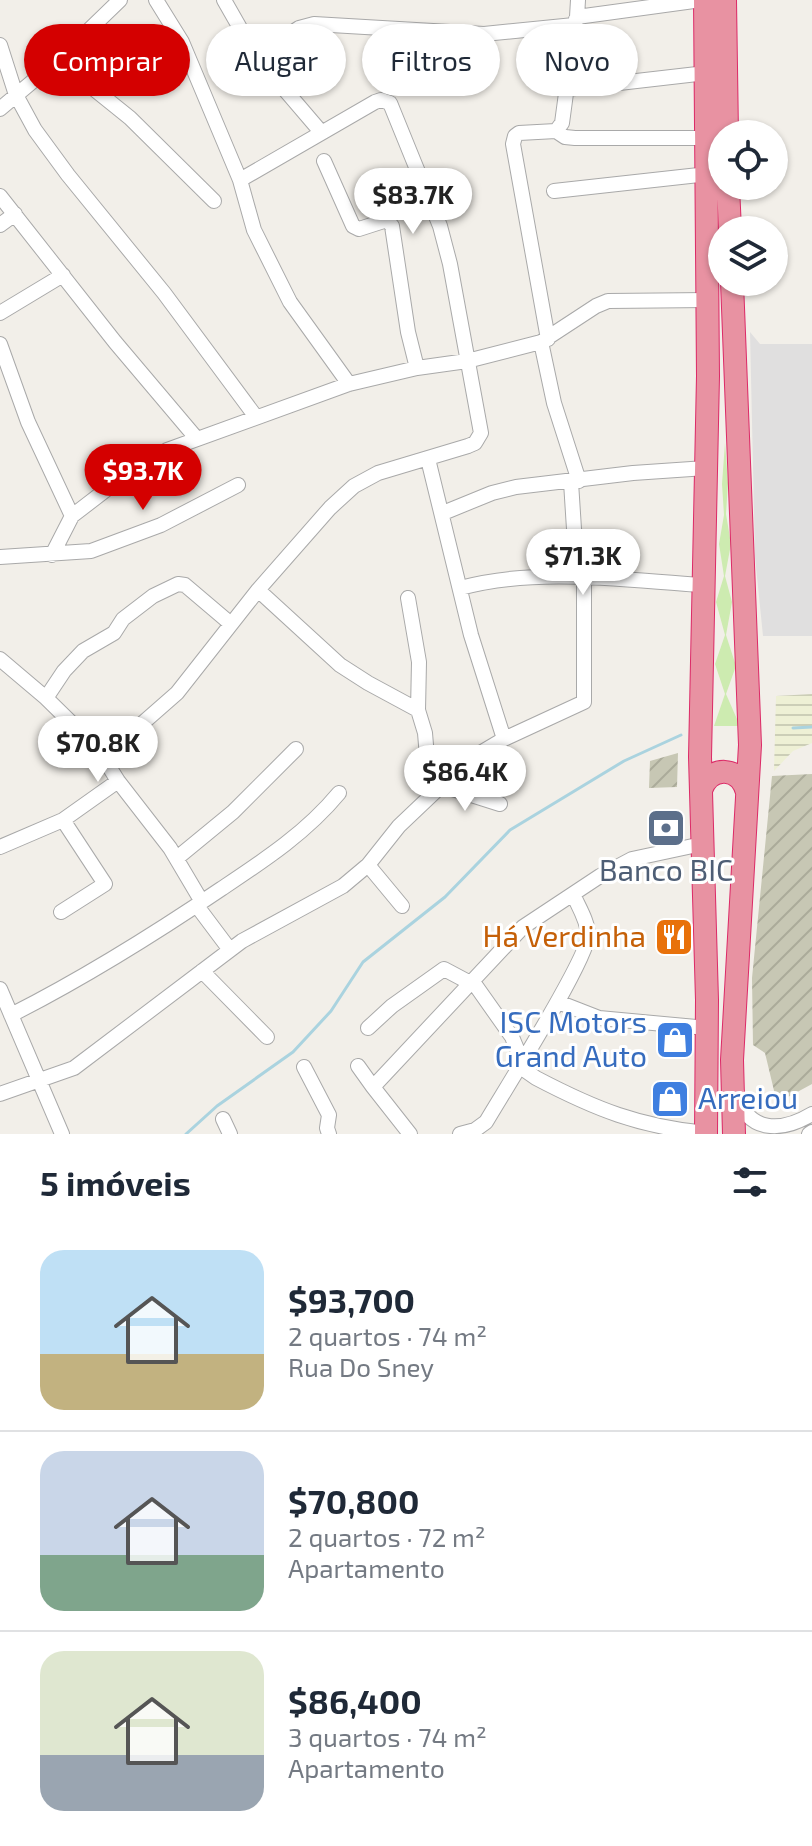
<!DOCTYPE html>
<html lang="pt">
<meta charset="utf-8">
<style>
:root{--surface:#fff;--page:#f6f6f7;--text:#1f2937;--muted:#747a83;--line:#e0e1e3;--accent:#d40000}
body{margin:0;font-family:"Exo 2",sans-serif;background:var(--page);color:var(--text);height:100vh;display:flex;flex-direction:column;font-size:30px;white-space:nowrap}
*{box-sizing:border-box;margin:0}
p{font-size:26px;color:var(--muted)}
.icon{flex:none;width:44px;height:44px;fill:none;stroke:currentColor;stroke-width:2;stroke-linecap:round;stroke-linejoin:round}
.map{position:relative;height:1134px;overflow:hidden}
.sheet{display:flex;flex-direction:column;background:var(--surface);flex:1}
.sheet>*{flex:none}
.top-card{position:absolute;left:24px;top:24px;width:764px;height:72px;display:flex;gap:16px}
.tools{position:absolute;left:708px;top:120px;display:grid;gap:16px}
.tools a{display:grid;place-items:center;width:80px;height:80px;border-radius:50%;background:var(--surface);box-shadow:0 2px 6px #0004;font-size:40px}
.price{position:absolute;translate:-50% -68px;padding:0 18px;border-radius:28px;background:#fff;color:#222;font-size:26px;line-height:52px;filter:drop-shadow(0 2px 4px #0008)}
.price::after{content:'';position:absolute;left:50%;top:48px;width:24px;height:18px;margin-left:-12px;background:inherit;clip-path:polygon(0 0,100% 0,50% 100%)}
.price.current{background:var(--accent);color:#fff}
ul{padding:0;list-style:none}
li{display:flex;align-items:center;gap:24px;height:200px;padding:0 40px}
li+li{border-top:2px solid var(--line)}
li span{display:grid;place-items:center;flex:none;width:224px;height:160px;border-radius:24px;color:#555}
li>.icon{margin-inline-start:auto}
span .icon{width:96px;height:96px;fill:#fffc;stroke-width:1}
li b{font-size:34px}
h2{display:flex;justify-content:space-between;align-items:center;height:96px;padding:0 40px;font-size:34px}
.tag{padding:0 28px;border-radius:36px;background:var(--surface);box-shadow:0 2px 6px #0004;font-size:28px;line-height:72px}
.tag.current{background:var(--accent);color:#fff}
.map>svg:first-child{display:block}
.residential{fill:#e0dfdf}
.construction{fill:url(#construction-furrows)}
.farmland{fill:url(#farmland-rules)}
.grass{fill:#cdebb0}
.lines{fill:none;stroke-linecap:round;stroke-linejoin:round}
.stream{stroke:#aad3df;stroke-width:3}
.minor-casing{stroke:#a9a9a9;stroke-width:16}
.highway-casing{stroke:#dc2a67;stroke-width:24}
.minor{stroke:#fff;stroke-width:14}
.highway{stroke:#e892a2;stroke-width:22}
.labels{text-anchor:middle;stroke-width:6;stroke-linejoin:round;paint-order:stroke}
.service-label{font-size:30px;fill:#4e5e75;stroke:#fff}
.food-label{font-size:30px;fill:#c56008;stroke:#fff;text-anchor:end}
.shop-label{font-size:30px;fill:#366cbe;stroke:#fff;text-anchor:end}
</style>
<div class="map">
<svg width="812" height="1134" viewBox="0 0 812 1134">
<defs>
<pattern id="construction-furrows" width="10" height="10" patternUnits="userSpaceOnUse" patternTransform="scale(2)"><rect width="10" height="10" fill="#c7c7b4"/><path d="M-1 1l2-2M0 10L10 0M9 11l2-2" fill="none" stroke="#abab9a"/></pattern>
<pattern id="farmland-rules" width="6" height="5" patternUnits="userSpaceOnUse" patternTransform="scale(2)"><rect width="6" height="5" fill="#eef0d5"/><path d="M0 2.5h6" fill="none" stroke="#ccceb7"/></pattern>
</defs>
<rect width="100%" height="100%" fill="#f2efe9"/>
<path class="residential" d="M 750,332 L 760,344 L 812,344 L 812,636 L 763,636 L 755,557 Z"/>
<path class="construction" d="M 678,753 L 677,787 L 649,788 L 650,761 Z
M 812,774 L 812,1084 L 777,1103 L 765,1053 L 753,1045 L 752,978 L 772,776 Z"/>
<path class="farmland" d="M 812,694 L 812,743 L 793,751 L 774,771 L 776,696 Z"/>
<path class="grass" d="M 725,443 L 728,483 L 726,514 L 731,544 L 725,576 L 732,602 L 726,635 L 736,666 L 726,694 L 740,726 L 714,726 L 725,694 L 715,664 L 725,635 L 716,602 L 724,576 L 719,544 L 724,515 L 722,484 Z"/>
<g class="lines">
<path class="stream" d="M 793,728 L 812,727
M 186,1134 L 217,1106 L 293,1052 L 331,1011 L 363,962 L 445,897 L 510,830 L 624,761 L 681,735"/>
<g class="minor-casing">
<path id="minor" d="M 156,0 L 182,42 L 240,180 L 254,230 L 290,302 L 349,384
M 224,0 L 256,56 L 321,132
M 578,0 L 577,17 L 701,0
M 0,45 L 16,95 L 35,130 L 68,175 L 164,293 L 256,417
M 256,56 L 299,28 L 314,24 L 484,34 L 574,25
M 58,60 L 130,118 L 214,201
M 567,89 L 706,73
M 0,109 L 58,60 L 120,0
M 556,131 L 562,123 L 576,19
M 324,161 L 353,226 L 359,229 L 387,220 L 392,226 L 408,332 L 417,368
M 554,191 L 708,174
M 0,196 L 115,342 L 197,439
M 0,225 L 15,214
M 0,313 L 63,275
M 548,339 L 513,144 L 515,136 L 519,133 L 556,131 L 565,137 L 575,138 L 707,138
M 541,342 L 554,403 L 579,481
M 0,344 L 28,422 L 72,516
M 428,459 L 471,635 L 504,739
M 443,513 L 492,493 L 516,487 L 633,473 L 706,468
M 52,555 L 72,516 L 124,476 L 167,450 L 349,384 L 417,368 L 467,361 L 541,342 L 596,306 L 608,301 L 708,300
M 0,557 L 91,551 L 161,525 L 238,485
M 460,588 C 538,567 623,580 702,585
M 258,590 L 340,665 L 368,683 L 418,710
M 0,659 L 46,698 L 98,749 L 118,781 L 170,848 L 202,902
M 46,698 L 64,671 L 83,651 L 114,633 L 123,619 L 153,596 L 178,584 L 185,585 L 231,624
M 104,757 L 177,693 L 258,590 L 330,508 L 354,486 L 378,473 L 468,446 L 475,443 L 481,433 L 450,264 L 440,226 L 390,103 L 381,100 L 375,102 L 240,180
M 440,777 L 504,739 L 584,702 L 584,578 L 574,529 L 571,482
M 440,785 L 500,804
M 0,847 L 63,820 L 118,781
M 177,858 L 233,812 L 296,749
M 368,865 L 402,906
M 197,906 L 230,950
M 61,912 L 105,884 L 63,820
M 202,971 L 267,1037
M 0,989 L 62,1134
M 558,1002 L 599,1018 L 707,1028
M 11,1015 C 84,978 153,935 221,889 C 263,861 306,833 339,793
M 368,1028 L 392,1006 L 444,969 L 476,986 L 512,1037 L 526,1071 L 536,1078 C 595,1109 640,1127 706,1133
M 358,1066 L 373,1087
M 304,1067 L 329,1115 L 327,1128 L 329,1134
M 737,1093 C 747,1134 782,1132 812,1114
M 0,1094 L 74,1068 L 242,941 L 343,886 L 368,865 L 399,826 L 439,788 L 441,781 L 427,757 L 425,733 L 418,710 L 419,662 L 408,598
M 223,1119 L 230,1134
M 410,1134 L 373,1087 L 523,927 L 600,876 L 632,859 L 702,844
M 460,1134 L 475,1130 L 486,1122 C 503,1093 589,957 588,935 C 588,921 578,906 573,894
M 809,1134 L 812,1132"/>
</g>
<g class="highway-casing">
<path id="highway" d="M 705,0 L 708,376 L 700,757 L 707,1000 L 706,1134
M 725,0 L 727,134
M 728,186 L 730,230
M 732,282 L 750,745 L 732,1060 L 734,1134
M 701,790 C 710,765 740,766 747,792"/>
</g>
<use href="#minor" class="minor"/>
<use href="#highway" class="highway"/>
</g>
<defs>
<g id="bank-square" transform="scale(2)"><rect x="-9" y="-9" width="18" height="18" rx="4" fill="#5c6f8a" stroke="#fff"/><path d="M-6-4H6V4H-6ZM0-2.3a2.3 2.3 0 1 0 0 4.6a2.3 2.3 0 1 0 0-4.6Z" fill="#fff"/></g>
<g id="restaurant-square" transform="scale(2)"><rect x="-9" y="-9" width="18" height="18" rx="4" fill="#e8710a" stroke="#fff"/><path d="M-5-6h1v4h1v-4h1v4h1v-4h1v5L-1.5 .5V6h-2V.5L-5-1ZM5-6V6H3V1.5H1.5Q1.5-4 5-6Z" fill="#fff"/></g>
<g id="shop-square" transform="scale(2)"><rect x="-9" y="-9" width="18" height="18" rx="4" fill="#3f7fe0" stroke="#fff"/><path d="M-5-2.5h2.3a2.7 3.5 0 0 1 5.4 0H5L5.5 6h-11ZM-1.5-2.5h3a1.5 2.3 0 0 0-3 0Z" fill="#fff"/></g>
</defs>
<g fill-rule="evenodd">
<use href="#bank-square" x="666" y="828"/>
<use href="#restaurant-square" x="674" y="937"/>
<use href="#shop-square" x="675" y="1040"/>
<use href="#shop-square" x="670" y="1099"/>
</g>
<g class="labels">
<g class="service-label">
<text x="666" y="881">Banco BIC</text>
</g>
<g class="food-label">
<text x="646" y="947">Há Verdinha</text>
</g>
<g class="shop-label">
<text x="647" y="1033">ISC Motors<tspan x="647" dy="34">Grand Auto</tspan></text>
<text x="698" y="1109" text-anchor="start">Arreiou</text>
</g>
</g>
</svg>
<div class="tools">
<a><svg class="icon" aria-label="locate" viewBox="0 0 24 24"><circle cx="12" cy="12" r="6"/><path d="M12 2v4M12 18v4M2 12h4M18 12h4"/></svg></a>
<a><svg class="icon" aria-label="layers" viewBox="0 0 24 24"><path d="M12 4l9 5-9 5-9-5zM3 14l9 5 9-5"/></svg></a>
</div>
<b class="price" style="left:413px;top:236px">$83.7K</b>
<b class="price current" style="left:143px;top:512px">$93.7K</b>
<b class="price" style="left:583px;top:597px">$71.3K</b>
<b class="price" style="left:98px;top:784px">$70.8K</b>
<b class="price" style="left:465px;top:813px">$86.4K</b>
<div class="top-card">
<a class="tag current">Comprar</a>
<a class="tag">Alugar</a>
<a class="tag">Filtros</a>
<a class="tag">Novo</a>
</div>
</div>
<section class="sheet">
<h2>5 imóveis<svg class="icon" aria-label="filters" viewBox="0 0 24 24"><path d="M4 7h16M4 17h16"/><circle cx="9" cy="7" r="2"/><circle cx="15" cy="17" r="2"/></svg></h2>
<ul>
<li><span style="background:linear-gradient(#bfe0f5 65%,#c2b280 0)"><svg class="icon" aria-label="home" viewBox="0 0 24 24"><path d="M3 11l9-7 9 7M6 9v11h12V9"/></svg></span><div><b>$93,700</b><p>2 quartos · 74 m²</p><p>Rua Do Sney</p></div></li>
<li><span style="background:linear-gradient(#c9d6e8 65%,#7fa58c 0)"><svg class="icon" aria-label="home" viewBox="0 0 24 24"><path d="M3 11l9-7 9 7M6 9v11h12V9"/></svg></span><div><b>$70,800</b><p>2 quartos · 72 m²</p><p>Apartamento</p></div></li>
<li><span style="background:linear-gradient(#dfe7d0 65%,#9aa5b1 0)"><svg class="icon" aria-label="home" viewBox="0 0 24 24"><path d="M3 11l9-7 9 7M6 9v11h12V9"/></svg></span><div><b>$86,400</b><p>3 quartos · 74 m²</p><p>Apartamento</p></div></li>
</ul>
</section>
